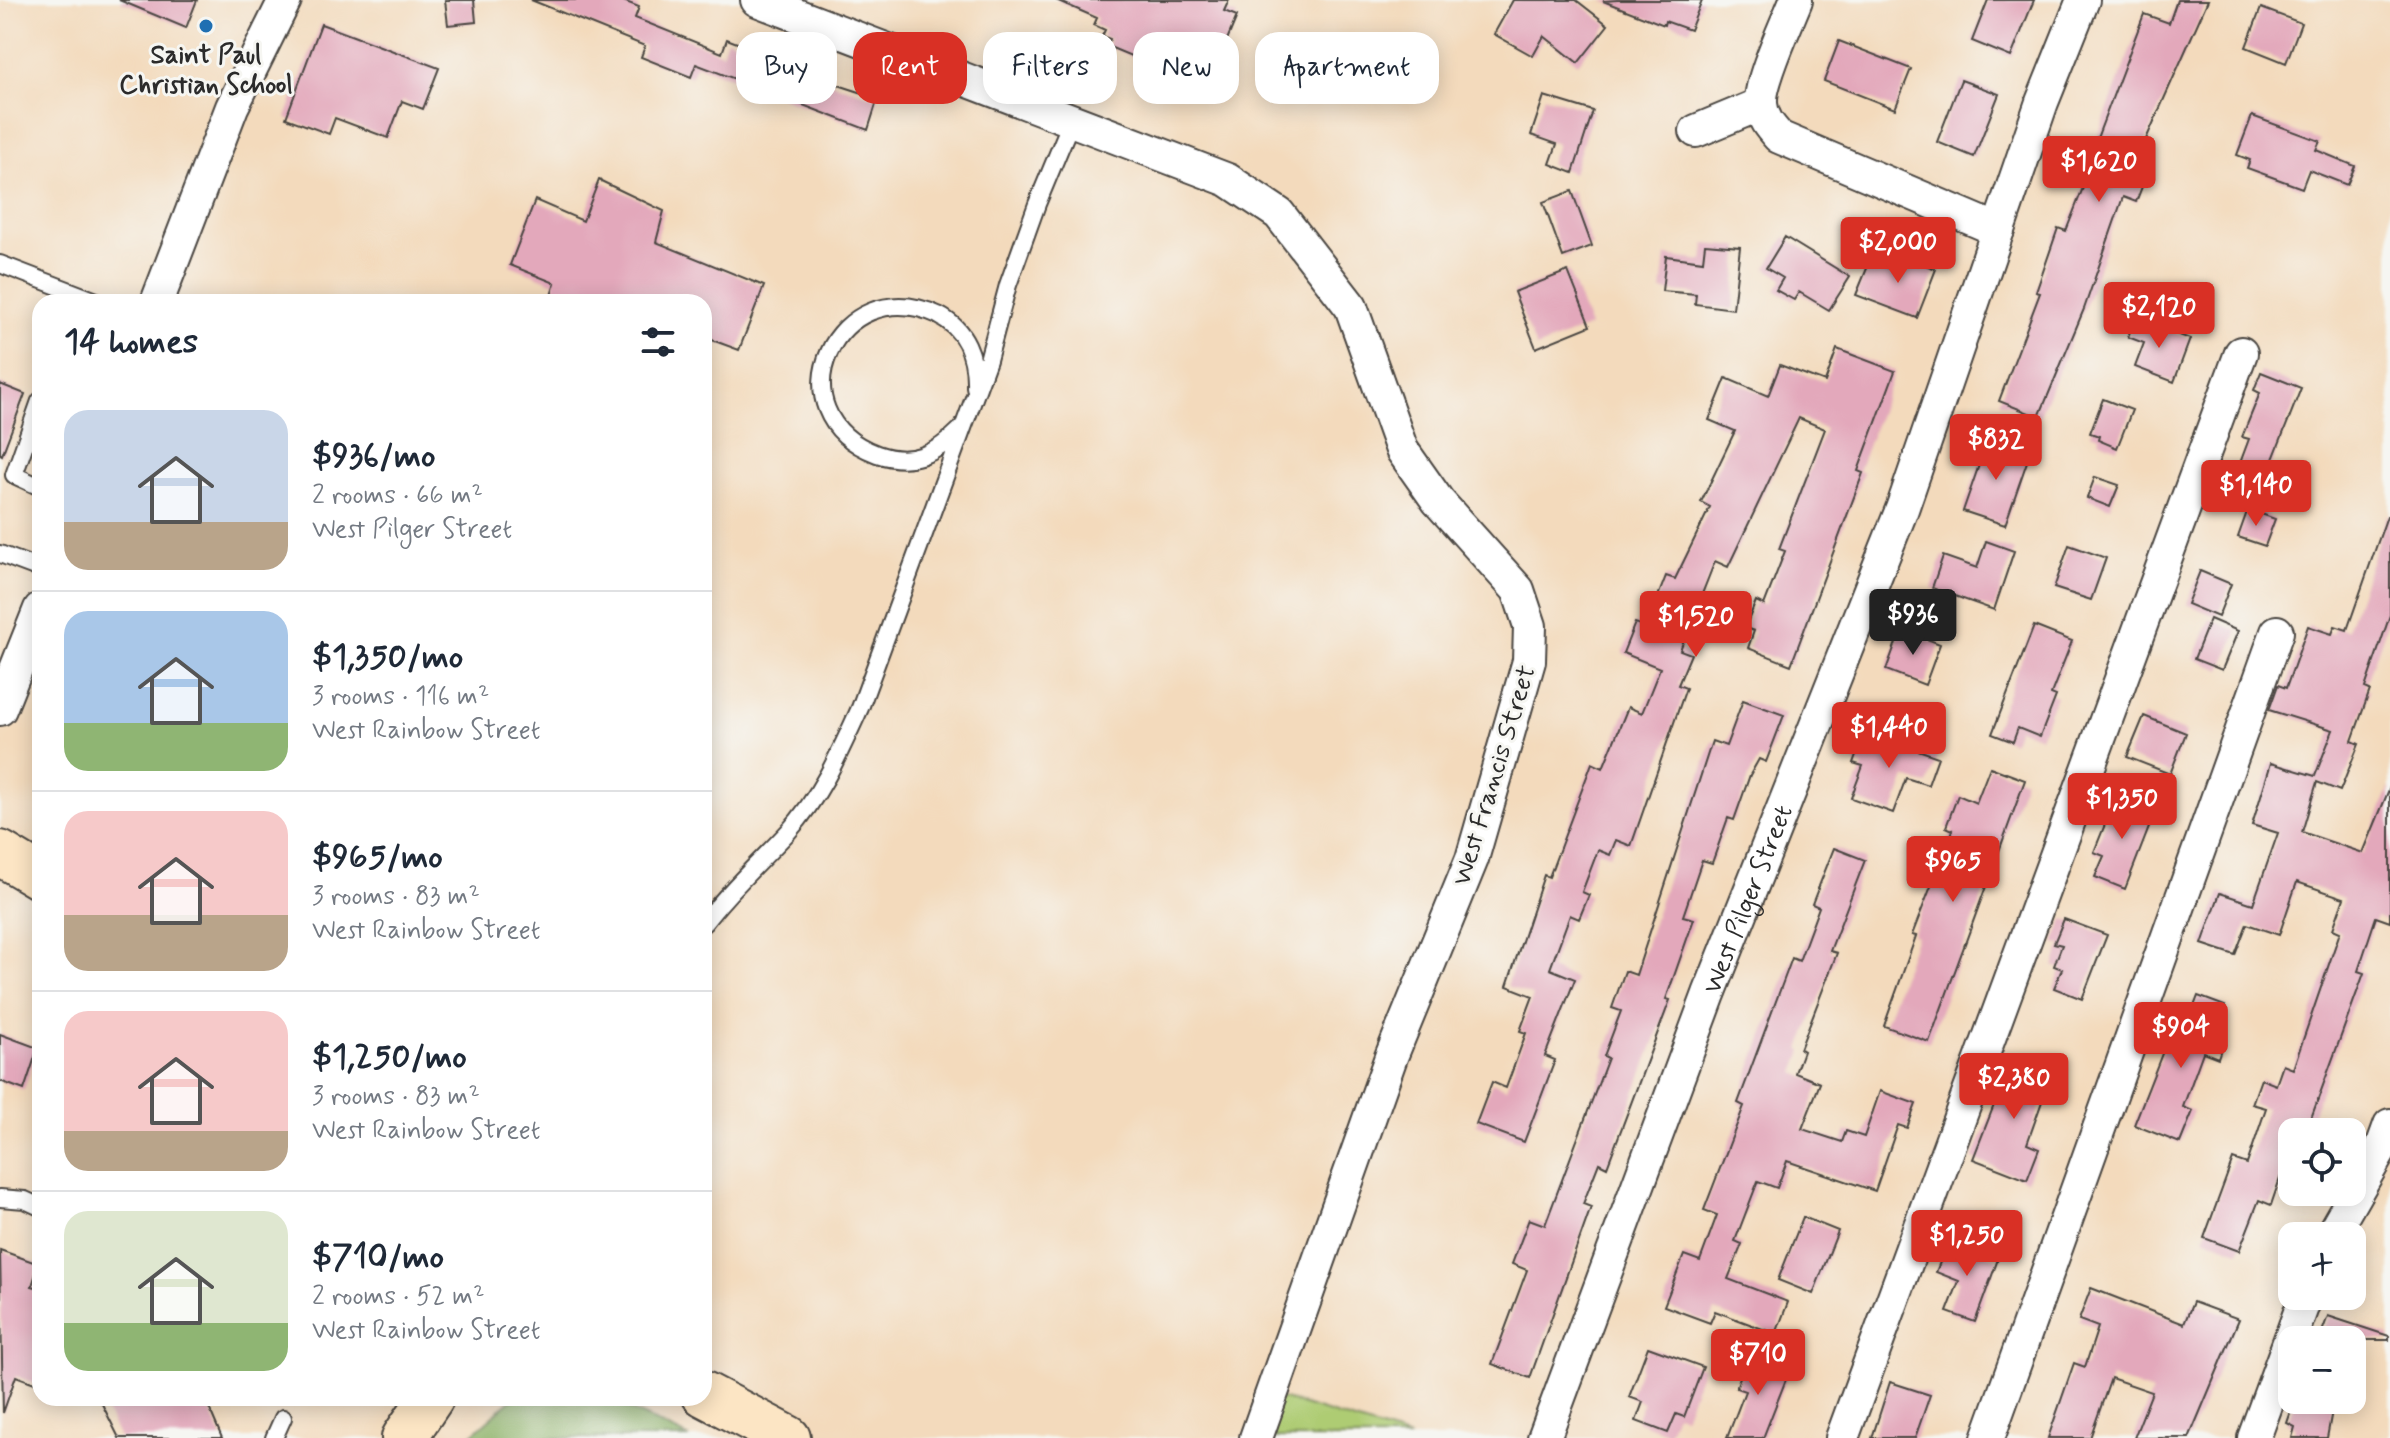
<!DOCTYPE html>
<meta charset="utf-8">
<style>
:root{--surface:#fff;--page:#f2f2f3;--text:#1f2937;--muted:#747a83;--line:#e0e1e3;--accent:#d93025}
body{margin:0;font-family:Mynerve,sans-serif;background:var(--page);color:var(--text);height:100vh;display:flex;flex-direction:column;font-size:30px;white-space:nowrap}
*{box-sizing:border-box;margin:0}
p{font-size:26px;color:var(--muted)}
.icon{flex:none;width:44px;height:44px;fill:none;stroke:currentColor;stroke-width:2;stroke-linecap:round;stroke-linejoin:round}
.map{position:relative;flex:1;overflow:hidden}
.details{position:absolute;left:32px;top:294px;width:680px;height:1112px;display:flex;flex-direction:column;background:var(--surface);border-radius:24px;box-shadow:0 4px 20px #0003}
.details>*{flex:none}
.hud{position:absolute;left:736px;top:32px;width:760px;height:72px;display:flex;gap:16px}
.buttons{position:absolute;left:2278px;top:1118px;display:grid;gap:16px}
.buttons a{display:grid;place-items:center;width:88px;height:88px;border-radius:16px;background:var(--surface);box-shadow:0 4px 20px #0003;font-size:40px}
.price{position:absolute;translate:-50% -68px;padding:0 18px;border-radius:8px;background:var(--accent);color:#fff;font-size:26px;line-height:52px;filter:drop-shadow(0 2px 4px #0008)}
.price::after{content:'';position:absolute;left:50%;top:48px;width:24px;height:18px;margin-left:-12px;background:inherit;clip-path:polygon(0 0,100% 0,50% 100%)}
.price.on{background:#222;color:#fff}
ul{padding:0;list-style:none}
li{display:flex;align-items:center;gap:24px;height:200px;padding:0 32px}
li+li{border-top:2px solid var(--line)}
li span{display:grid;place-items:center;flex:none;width:224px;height:160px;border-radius:24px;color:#555}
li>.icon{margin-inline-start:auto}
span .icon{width:96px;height:96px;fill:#fffc;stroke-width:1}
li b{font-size:34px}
h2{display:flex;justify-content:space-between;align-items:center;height:96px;padding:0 32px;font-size:34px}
.pill{padding:0 28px;border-radius:24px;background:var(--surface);box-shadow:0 4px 20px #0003;font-size:28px;line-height:72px}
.pill.on{background:var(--accent);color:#fff}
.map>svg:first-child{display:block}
.green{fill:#aecc73;stroke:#6c7c4f;stroke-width:2}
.forest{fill:#8ab065;stroke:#5a6e48;stroke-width:2}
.building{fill:#e3a8bb}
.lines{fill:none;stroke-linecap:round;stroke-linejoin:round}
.service-casing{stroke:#494541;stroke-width:20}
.minor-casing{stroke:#494541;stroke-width:36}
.secondary-casing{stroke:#494541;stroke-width:48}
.service{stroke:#fff;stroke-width:16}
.minor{stroke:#fff;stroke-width:32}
.secondary{stroke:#fce5c4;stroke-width:44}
.poi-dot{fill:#1f6fb2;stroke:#f6f6f2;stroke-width:3}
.labels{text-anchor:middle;stroke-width:6;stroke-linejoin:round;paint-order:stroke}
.poi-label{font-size:26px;font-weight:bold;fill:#2b2b2b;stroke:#f6f6f2}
.street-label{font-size:26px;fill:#2b2b2b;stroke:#f6f6f2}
</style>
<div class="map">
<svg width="2390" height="1438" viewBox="0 0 2390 1438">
<rect width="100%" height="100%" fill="#f6f6f2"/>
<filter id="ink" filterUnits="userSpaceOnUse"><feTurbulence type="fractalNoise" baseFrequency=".0125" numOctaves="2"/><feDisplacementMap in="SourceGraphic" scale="16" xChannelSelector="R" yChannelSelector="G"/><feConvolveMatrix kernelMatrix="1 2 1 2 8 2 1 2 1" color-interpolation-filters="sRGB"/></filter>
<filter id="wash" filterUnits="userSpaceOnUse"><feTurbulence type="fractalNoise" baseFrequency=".006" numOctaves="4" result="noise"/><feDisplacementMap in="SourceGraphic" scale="32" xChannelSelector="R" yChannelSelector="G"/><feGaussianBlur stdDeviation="1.8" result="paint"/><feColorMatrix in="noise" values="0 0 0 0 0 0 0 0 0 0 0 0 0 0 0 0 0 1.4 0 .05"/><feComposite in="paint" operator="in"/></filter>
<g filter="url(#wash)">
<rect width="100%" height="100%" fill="#f3dabc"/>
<path class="green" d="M 1271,1395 L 1410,1438 L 1255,1438 Z"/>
<path class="forest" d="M 513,1398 L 605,1398 L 690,1438 L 468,1438 Z"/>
<g id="blocks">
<path class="building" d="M 119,0 L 197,0 L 186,28 Z
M 445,0 L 474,0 L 476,22 L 448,25 Z
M 531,0 L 621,0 L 639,7 L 635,18 L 722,53 L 727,39 L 794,65 L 792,70 L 878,98 L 868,130 L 696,64 L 691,77 L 641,57 L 645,46 Z
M 1056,0 L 1229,0 L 1224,11 L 1237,16 L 1217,64 L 1179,50 L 1177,57 L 1168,54 L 1165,61 L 1158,58 L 1155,66 L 1107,46 L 1110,39 L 1102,36 L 1105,30 L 1094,25 L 1097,18 Z
M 1513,0 L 1576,0 L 1608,25 L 1578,63 L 1544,36 L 1533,56 L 1494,34 Z
M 1617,0 L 1702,0 L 1690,30 L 1665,21 L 1664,25 L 1603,1 Z
M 1988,0 L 2034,0 L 2011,57 L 1972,41 Z
M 2177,0 L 2208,0 L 2131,173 L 2145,179 L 2136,202 L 2123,197 L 2084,309 L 2039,417 L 1999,401 L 2040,293 L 2036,292 L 2058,228 L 2066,231 L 2086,180 L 2082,178 L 2144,14 L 2169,23 Z
M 2261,8 L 2301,23 L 2286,63 L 2246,47 Z
M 321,24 L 439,68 L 423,109 L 402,101 L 388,138 L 335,118 L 329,134 L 286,118 Z
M 1839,41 L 1911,69 L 1895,109 L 1824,81 Z
M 1961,80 L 1999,94 L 1974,157 L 1937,142 Z
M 1544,96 L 1593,111 L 1573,173 L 1550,164 L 1557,144 L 1531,135 Z
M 2252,116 L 2320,141 L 2316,150 L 2355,166 L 2347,185 L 2309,170 L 2302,188 L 2247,168 L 2250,160 L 2237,155 Z
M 599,180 L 664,211 L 656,242 L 764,286 L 739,350 L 704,337 L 704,302 L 549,302 L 555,283 L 510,265 L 535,200 L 583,221 Z
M 1572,191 L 1592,246 L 1563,257 L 1543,202 Z
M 1785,237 L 1850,277 L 1829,310 L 1799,292 L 1794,300 L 1776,290 L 1783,278 L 1766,268 Z
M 1705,244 L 1740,247 L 1733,309 L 1695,304 L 1696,294 L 1662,291 L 1666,256 L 1703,261 Z
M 1899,255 L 1936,269 L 1917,318 L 1856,295 L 1870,261 L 1893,270 Z
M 1568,271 L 1590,326 L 1536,348 L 1514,292 Z
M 2135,318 L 2190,339 L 2174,382 L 2135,367 L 2144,343 L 2128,337 Z
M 1837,349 L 1895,371 L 1858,471 L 1863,473 L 1791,665 L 1748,648 L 1754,631 L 1745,628 L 1756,601 L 1764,605 L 1785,551 L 1779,549 L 1825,429 L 1799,418 L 1728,567 L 1715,561 L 1680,650 L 1691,654 L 1678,685 L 1686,688 L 1631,846 L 1616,840 L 1610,855 L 1598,850 L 1582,892 L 1589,895 L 1579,919 L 1570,915 L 1550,969 L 1575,979 L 1545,1056 L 1555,1060 L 1524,1142 L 1476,1124 L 1492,1082 L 1506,1088 L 1526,1033 L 1520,1031 L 1533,996 L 1507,986 L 1544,875 L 1549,877 L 1592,763 L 1603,768 L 1628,707 L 1642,713 L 1660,668 L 1623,653 L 1635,623 L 1646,627 L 1666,576 L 1675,579 L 1710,507 L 1701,502 L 1735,431 L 1709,420 L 1726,378 L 1768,396 L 1780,365 L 1825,382 Z
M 2261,372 L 2301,388 L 2270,467 L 2276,470 L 2261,511 L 2227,498 L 2249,439 L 2242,437 L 2260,393 L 2254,390 Z
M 0,384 L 25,394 L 2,455 L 0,454 Z
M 2103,399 L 2132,410 L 2117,448 L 2098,440 L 2099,436 L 2090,433 Z
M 1988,439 L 2030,453 L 2005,525 L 1963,511 Z
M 2095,477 L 2119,485 L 2110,507 L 2087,498 Z
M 2248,509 L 2275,519 L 2265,546 L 2238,537 Z
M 2387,516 L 2390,516 L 2390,615 L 2365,688 L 2370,690 L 2352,741 L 2359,744 L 2340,791 L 2317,782 L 2302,832 L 2363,853 L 2390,787 L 2390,922 L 2376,917 L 2358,971 L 2364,973 L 2306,1132 L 2292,1132 L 2292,1143 L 2271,1205 L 2259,1200 L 2239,1251 L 2204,1238 L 2233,1159 L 2247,1164 L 2266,1108 L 2252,1104 L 2261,1079 L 2276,1085 L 2283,1065 L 2293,1069 L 2340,932 L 2333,929 L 2344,898 L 2297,882 L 2279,935 L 2247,924 L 2235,955 L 2202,944 L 2220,893 L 2253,904 L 2278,833 L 2252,825 L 2271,763 L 2315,776 L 2333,730 L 2269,710 L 2278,685 L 2286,688 L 2308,626 L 2332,634 L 2335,626 L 2347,630 Z
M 1986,541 L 2014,551 L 1994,610 L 1932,588 L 1943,556 L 1977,568 Z
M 2069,545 L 2106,558 L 2091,600 L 2054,588 Z
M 2200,571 L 2231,584 L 2218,617 L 2187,604 Z
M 2210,619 L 2238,631 L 2222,670 L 2194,659 Z
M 2034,626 L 2072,641 L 2051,694 L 2056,696 L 2040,737 L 2018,728 L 2013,742 L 1992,734 Z
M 1901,629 L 1940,644 L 1925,685 L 1886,670 Z
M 1743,700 L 1784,715 L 1766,762 L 1759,759 L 1750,775 L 1734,820 L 1728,818 L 1712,863 L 1702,860 L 1683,916 L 1694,919 L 1666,999 L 1670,1000 L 1607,1167 L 1599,1163 L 1583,1204 L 1591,1207 L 1530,1378 L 1492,1364 L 1527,1270 L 1512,1264 L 1529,1219 L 1545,1225 L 1608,1058 L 1604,1056 L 1621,1011 L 1612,1008 L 1625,971 L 1636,975 L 1712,741 L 1726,746 Z
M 2144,716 L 2186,733 L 2170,774 L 2127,757 Z
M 1865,731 L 1938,757 L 1928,785 L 1906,778 L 1893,813 L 1851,798 L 1863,766 L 1853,763 Z
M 1990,767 L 2025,780 L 1929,1042 L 1884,1026 L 1916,936 L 1912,935 L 1953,830 L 1946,827 L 1958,795 L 1976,803 Z
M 2116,797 L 2155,812 L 2125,889 L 2095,877 L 2104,856 L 2094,852 Z
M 1834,848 L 1865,860 L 1830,951 L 1837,953 L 1800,1049 L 1803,1051 L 1795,1073 L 1820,1083 L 1802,1129 L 1842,1142 L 1846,1131 L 1864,1137 L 1880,1091 L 1916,1104 L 1907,1128 L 1898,1125 L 1875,1191 L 1787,1161 L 1777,1188 L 1758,1181 L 1735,1241 L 1742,1244 L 1728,1279 L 1788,1302 L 1776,1334 L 1715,1311 L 1710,1323 L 1664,1306 L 1684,1255 L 1700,1261 L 1717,1215 L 1704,1210 L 1744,1106 L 1738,1103 L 1792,958 L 1799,961 L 1819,907 L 1812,904 Z
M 2064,919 L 2107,935 L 2082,999 L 2054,988 L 2062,969 L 2054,966 L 2062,945 L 2054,943 Z
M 2198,996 L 2225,1006 L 2217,1027 L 2227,1031 L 2218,1058 L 2203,1052 L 2183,1107 L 2193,1111 L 2180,1143 L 2134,1125 L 2176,1018 L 2188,1022 Z
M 0,1034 L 38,1048 L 24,1090 L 0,1081 Z
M 2012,1059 L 2052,1073 L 2027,1144 L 2039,1149 L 2027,1180 L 1973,1159 Z
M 1803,1217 L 1838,1231 L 1813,1294 L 1778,1280 Z
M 1949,1240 L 1998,1259 L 1975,1322 L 1947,1312 L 1959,1281 L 1936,1272 Z
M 0,1250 L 39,1264 L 32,1286 L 40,1288 L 40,1385 L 16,1376 L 3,1413 Z
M 2091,1288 L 2184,1324 L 2193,1302 L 2239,1319 L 2189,1438 L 2134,1438 L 2152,1392 L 2111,1378 L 2090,1438 L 2048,1438 L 2074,1363 L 2085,1367 L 2098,1327 L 2079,1320 Z
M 2328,1316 L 2389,1336 L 2389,1340 L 2319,1340 Z
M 1648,1347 L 1703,1367 L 1684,1417 L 1676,1414 L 1668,1433 L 1636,1421 L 1643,1402 L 1629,1397 Z
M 1749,1353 L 1790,1369 L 1763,1438 L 1727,1438 L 1745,1391 L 1736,1388 Z
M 1890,1382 L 1930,1395 L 1915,1438 L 1872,1438 Z
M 99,1398 L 205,1398 L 222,1438 L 119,1438 Z
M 2295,1400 L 2334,1400 L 2327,1438 L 2292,1438 L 2295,1427 L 2287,1423 Z"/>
</g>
</g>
<g filter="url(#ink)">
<use href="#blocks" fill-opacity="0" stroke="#494541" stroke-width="2"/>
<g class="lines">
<g class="service-casing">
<path id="service" d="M 0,264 L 99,302
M 40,401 L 14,475 L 40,487
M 960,430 C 936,454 911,466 877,454 C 769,414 837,269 938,315 C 966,329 976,357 975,387
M 0,554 L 40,569
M 704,923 C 729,890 760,862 788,832 C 821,796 840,752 860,708 L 988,360 L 1008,285 L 1037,204 L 1071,122
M 0,1198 L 25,1200 L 40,1207
M 274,1438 L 283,1418"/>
</g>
<g class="minor-casing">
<g id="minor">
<path d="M 757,0 L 1228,180 L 1279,214 L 1351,307 L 1402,450 L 1438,501 L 1518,590 L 1530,626 L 1529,661 L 1472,859 L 1391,1057 L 1256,1438"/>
<path d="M 1796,0 C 1787,23 1759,82 1761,104 C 1762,118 1770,127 1779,137 L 1998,230"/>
<path d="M 1696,131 L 1761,104"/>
<path d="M 157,302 L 232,107 L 285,0"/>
<path d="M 0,709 L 40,609"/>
<path d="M 2331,1236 L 2382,1147 L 2390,1125"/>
<path id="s1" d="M 1544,1438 L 1709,994 L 1902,509 L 2042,102 L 2083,0"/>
<path d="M 1842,1438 L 2241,353"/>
<path d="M 1988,1438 L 2277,632"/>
<path d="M 2254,1438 L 2306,1296"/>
</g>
</g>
<g class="secondary-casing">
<path id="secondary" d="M 0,853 L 40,877
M 704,1394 L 788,1438
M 404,1438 L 431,1398"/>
</g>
<use href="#service" class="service"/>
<use href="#minor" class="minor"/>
<use href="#secondary" class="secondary"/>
</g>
</g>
<circle class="poi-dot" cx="206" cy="26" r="8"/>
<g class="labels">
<g class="poi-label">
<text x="206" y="63">Saint Paul<tspan x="206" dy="30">Christian School</tspan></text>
</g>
<g class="street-label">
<text transform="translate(1493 775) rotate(-73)" y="9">West Francis Street</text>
<text dy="9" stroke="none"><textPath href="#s1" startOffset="576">West Pilger Street</textPath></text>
</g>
</g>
</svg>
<div class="buttons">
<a><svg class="icon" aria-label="locate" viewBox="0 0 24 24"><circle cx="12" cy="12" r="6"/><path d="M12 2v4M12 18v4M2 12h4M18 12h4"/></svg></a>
<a>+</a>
<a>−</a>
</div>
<b class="price" style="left:2099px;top:204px">$1,620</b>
<b class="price" style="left:1898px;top:285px">$2,000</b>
<b class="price" style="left:2159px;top:350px">$2,120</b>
<b class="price" style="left:1996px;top:482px">$832</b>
<b class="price" style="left:2256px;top:528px">$1,140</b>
<b class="price on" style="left:1913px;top:657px">$936</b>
<b class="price" style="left:1696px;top:659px">$1,520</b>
<b class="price" style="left:1889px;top:770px">$1,440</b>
<b class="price" style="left:2122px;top:841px">$1,350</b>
<b class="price" style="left:1953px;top:904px">$965</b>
<b class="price" style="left:2181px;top:1070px">$904</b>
<b class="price" style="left:2014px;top:1121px">$2,380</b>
<b class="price" style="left:1967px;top:1278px">$1,250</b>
<b class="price" style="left:1758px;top:1397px">$710</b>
<div class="hud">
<a class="pill">Buy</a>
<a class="pill on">Rent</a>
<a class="pill">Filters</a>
<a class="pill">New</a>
<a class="pill">Apartment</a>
</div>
<section class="details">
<h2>14 homes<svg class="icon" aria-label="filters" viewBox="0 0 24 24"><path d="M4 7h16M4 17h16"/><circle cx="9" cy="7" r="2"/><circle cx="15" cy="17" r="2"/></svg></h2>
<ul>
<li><span style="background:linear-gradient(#c9d6e8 70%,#b9a48a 0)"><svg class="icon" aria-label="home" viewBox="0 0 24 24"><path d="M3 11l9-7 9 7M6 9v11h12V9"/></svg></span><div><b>$936/mo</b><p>2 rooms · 66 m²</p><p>West Pilger Street</p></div></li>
<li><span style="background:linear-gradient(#a9c7e8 70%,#8fb573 0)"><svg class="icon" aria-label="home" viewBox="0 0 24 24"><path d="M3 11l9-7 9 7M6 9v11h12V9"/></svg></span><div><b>$1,350/mo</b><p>3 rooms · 116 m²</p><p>West Rainbow Street</p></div></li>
<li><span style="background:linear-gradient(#f6c9c9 65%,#b9a48a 0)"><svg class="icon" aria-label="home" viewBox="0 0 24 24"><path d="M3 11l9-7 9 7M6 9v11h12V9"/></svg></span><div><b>$965/mo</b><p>3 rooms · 83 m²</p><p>West Rainbow Street</p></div></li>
<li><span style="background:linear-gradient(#f6c9c9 75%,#b9a48a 0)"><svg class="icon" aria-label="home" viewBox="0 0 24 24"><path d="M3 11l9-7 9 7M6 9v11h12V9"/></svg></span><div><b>$1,250/mo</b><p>3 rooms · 83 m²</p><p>West Rainbow Street</p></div></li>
<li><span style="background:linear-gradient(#dfe7d0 70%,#8fb573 0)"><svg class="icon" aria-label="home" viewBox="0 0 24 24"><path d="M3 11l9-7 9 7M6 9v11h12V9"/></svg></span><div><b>$710/mo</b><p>2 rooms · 52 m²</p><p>West Rainbow Street</p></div></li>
</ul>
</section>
</div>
